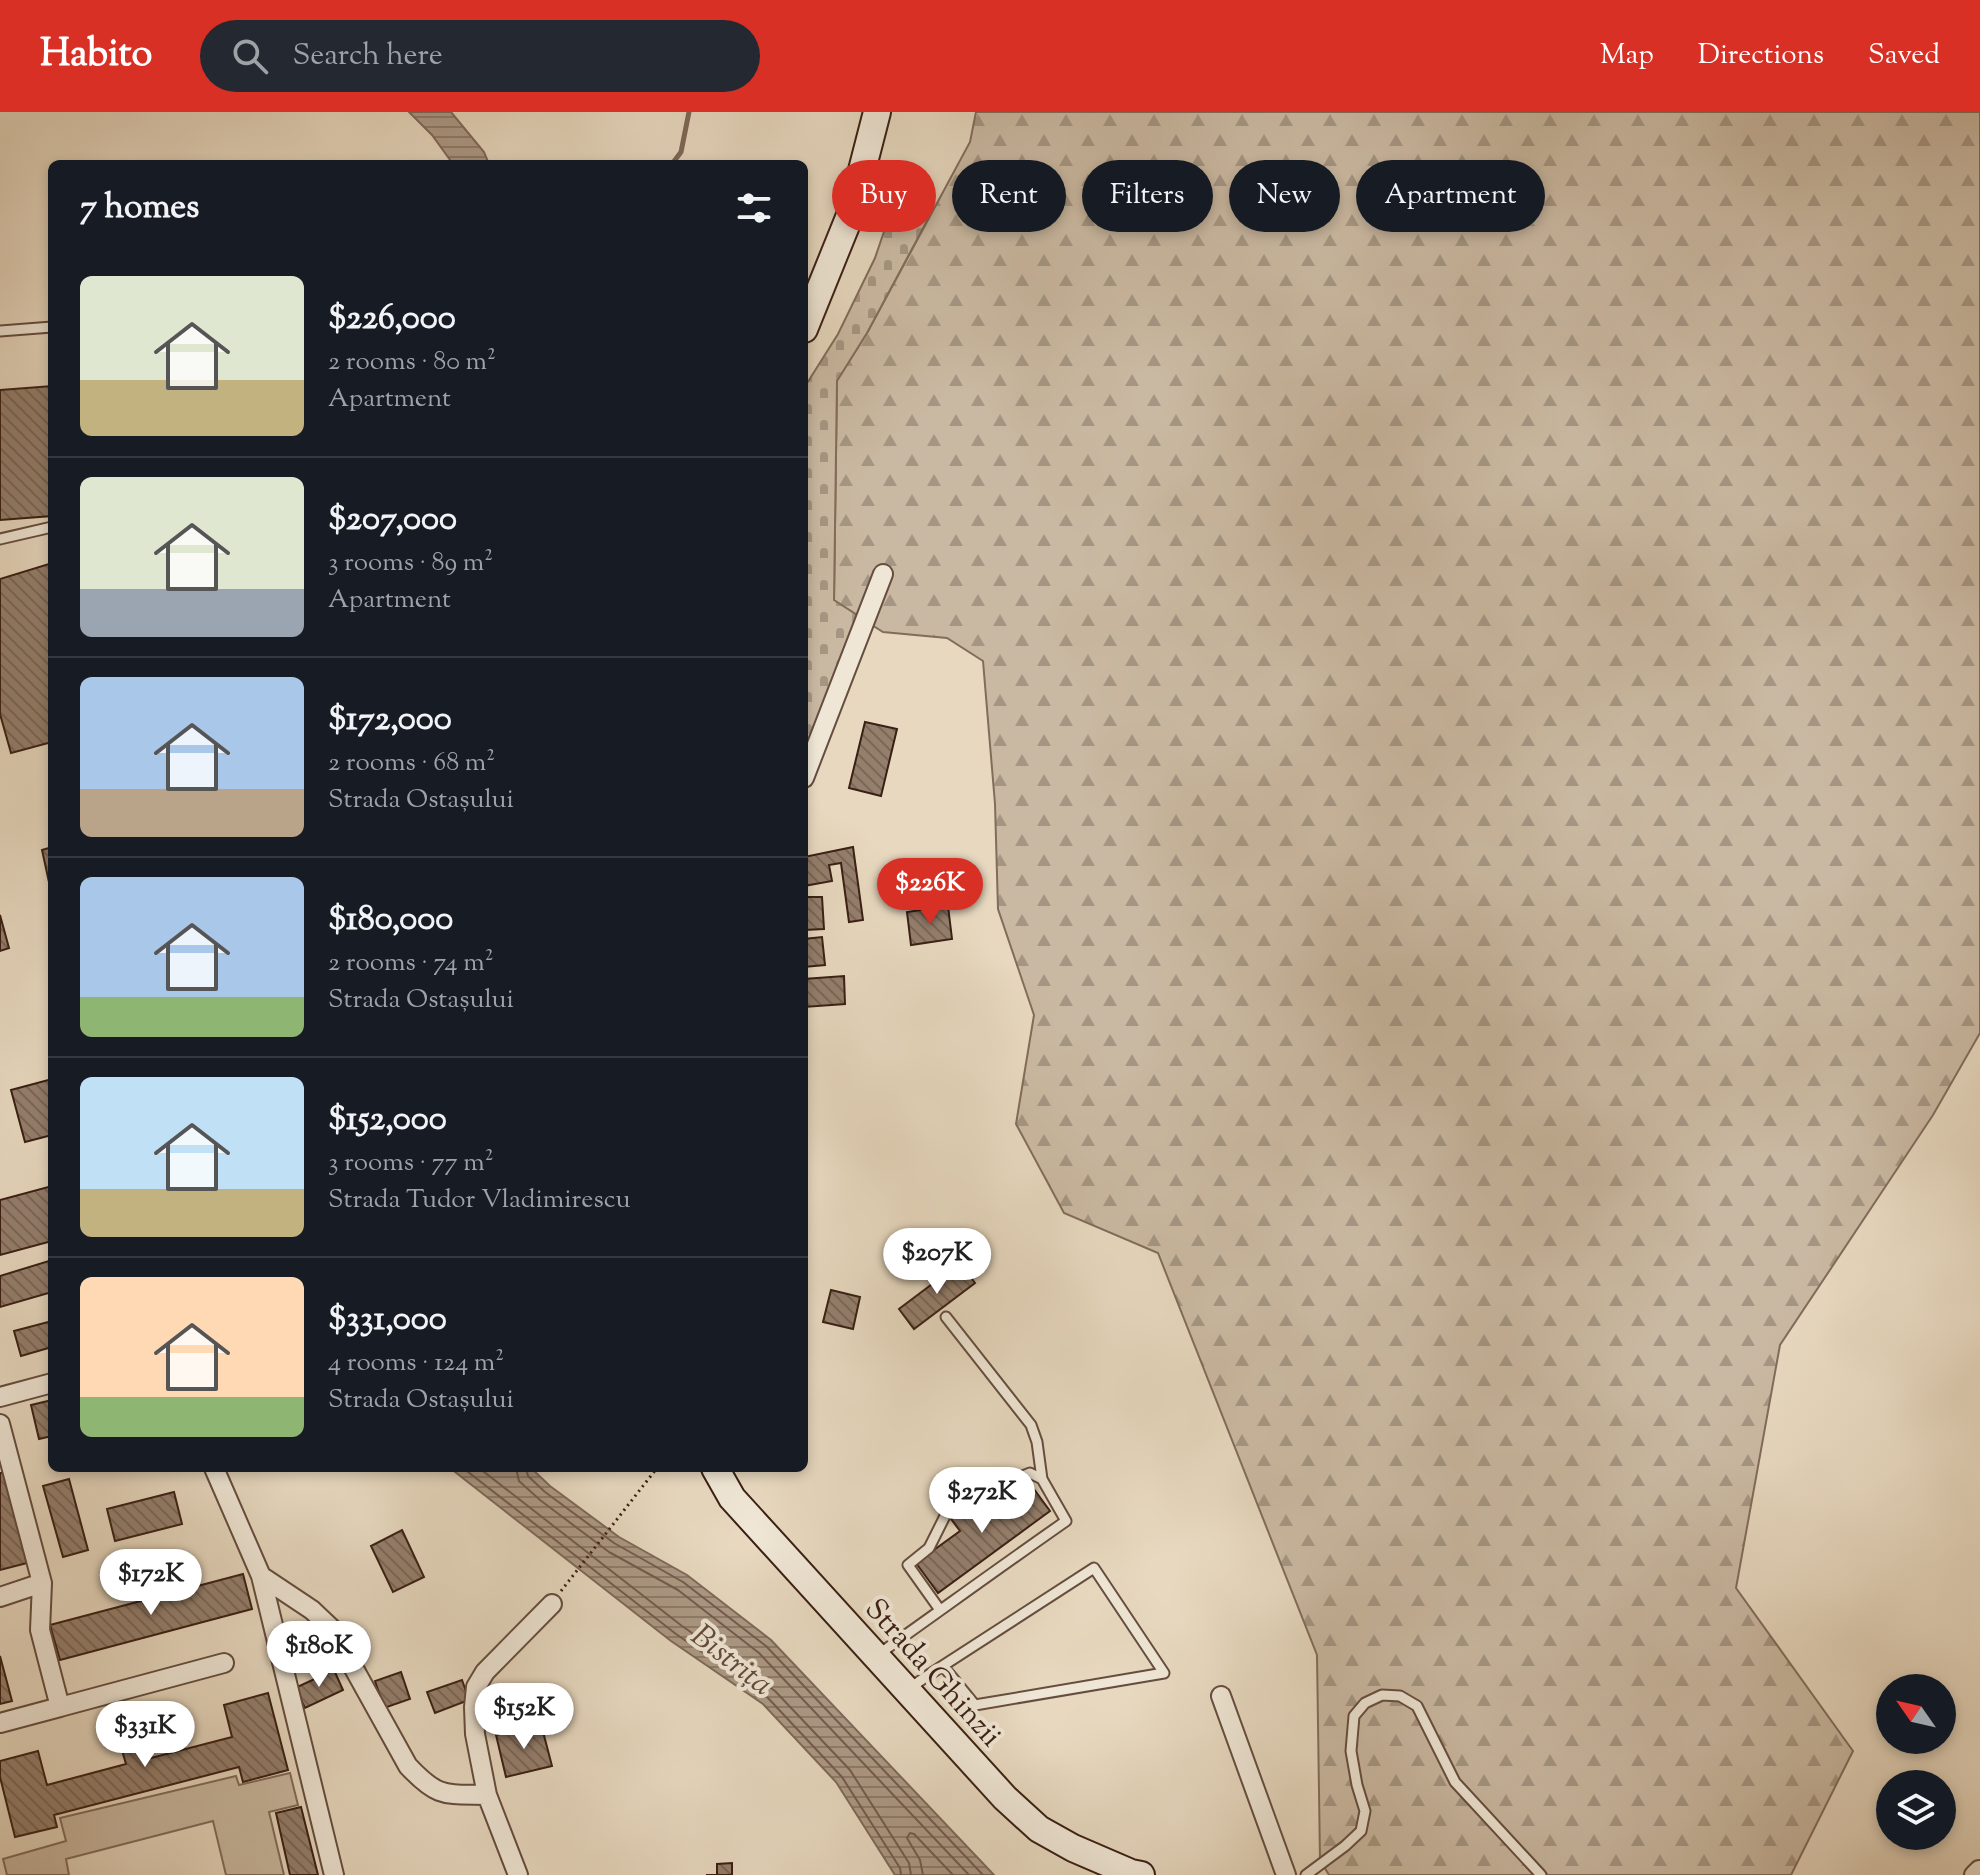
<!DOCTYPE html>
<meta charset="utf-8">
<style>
:root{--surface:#171b24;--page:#242831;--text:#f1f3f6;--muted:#9ea1a6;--line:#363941;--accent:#d93025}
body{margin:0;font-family:"Sorts Mill Goudy",serif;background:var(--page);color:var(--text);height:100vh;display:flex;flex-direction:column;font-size:30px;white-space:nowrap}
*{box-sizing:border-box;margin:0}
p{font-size:26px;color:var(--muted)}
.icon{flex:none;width:44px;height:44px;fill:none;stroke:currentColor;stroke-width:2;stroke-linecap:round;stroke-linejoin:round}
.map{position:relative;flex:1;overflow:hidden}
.drawer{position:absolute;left:48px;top:48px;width:760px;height:1312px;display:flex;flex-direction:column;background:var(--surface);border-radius:12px;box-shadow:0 4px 12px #0003}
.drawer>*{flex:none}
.top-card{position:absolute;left:832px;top:48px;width:760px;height:72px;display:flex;gap:16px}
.needle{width:52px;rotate:304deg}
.fabs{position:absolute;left:1876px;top:1562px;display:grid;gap:16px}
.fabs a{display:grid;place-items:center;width:80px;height:80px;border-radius:50%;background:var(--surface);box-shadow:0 4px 12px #0003;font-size:40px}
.price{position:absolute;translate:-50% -68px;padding:0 18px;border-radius:28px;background:#fff;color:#222;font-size:26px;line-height:52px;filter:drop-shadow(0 2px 4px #0008)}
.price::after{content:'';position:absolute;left:50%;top:48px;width:24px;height:18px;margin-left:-12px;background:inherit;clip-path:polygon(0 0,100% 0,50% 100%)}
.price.current{background:var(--accent);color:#fff}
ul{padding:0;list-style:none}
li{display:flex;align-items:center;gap:24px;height:200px;padding:0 32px}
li+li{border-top:2px solid var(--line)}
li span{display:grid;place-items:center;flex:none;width:224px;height:160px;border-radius:12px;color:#555}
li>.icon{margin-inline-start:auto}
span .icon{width:96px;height:96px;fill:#fffc;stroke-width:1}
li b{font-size:34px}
h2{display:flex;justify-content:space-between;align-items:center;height:96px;padding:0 32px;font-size:34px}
.tag{padding:0 28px;border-radius:36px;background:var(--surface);box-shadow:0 4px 12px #0003;font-size:28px;line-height:72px}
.tag.current{background:var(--accent);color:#fff}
header{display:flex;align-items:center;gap:48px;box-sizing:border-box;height:112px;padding:0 40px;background:var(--accent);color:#fff}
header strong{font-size:38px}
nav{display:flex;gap:44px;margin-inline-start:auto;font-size:28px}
.search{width:560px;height:72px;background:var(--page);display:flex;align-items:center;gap:20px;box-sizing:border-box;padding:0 28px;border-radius:44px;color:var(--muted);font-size:30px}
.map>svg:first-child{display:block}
.forest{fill:url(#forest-firs);stroke:#826c5b;stroke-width:2}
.cemetery{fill:url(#cemetery-stones);stroke:#826c5b;stroke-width:2}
.garden{fill:#cab9a2;stroke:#826c5b;stroke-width:2}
.water{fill:url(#water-rules);stroke:#7e6858;stroke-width:2}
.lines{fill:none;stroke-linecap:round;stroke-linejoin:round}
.shore{stroke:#735c4c;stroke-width:2}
.stream{stroke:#7e6858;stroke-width:5}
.building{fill:url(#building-back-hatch);stroke:#3a1f14;stroke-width:2}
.lane-casing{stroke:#654d3f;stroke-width:13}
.street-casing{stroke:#654d3f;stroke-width:22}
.secondary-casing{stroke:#3a1f14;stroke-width:30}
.path{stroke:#3a1f14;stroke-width:3;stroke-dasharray:2 4;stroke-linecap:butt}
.lane{stroke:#efe6d5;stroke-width:9}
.street{stroke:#efe6d5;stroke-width:18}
.secondary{stroke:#efe6d5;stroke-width:26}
.labels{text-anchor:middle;stroke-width:8;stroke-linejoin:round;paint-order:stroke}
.street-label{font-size:30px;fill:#3a1f14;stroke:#efe6d5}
.water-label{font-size:32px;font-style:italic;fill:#624a3c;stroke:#efe6d5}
</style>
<header>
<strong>Habito</strong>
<div class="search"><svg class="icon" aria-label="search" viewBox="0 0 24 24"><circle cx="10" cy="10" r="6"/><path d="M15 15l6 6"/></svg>Search here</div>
<nav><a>Map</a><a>Directions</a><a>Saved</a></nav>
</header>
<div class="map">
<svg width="1980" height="1763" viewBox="0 0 1980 1763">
<defs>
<pattern id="forest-firs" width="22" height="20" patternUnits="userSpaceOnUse" patternTransform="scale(2)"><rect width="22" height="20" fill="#cab9a2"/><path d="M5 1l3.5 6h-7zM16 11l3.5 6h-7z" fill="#a59683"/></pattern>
<pattern id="cemetery-stones" width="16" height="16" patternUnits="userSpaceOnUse" patternTransform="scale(2)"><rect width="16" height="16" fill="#cab9a2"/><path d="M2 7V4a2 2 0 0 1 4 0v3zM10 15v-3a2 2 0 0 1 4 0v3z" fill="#a59683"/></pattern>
<pattern id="water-rules" width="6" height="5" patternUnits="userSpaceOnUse" patternTransform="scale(2)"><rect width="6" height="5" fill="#ac9985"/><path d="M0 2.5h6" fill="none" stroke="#8d7c6c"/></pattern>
<pattern id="building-back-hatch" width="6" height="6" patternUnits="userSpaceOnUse" patternTransform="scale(2)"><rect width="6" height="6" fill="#947f6d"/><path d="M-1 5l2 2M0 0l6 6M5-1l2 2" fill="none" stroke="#7a6758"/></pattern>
</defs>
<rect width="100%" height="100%" fill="#e7d8bf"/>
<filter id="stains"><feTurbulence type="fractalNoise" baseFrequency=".0025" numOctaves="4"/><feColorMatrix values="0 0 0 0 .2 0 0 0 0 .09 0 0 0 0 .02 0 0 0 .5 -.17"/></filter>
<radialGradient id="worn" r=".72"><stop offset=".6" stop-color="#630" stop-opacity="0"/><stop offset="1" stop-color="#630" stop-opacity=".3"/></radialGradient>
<path class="forest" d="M 976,0 L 1980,0 L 1980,921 L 1933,1003 L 1780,1233 L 1736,1476 L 1853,1639 L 1791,1763 L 1329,1763 L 1320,1748 L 1317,1543 L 1158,1141 L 1064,1101 L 1016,1012 L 1034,903 L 998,797 L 995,692 L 983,549 L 947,526 L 883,520 L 834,489 L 837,268 L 867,221 L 970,30 Z"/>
<path class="cemetery" d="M 891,99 L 925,99 L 928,107 L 867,221 L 837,269 L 834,488 L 857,503 L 804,645 L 804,276 L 838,222 L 875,146 Z"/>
<path class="garden" d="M 290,1661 L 298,1693 L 269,1700 L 284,1763 L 226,1763 L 213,1709 L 66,1747 L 69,1763 L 7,1763 L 3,1747 L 66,1729 L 60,1706 L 236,1664 L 239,1673 Z"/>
<path class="water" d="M 409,0 L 451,0 L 484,40 L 489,52 L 453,52 L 432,23 Z
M 450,1356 L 531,1356 L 550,1374 L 619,1425 L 687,1463 L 771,1528 L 994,1763 L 895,1763 L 836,1670 L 763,1592 L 671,1529 Z"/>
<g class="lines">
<path class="shore" d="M 463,1356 L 676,1522 L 768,1586 L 842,1665 L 900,1756 L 901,1763
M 479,1356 L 682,1514 L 775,1579 L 850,1658 L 909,1751 L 911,1763
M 516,1356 L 519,1369 L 540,1388 L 609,1440 L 678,1478 L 759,1541 L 969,1763
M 526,1356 L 528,1364 L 545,1380 L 614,1431 L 683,1470 L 766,1534 L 983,1763
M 923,1763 L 920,1748 L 907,1726 L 910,1721 L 914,1722 L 953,1763"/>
<path class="stream" d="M 672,52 L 681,40 L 689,0"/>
</g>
<path class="building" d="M 52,274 L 52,404 L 0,408 L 0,278 Z
M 52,451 L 52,630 L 11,641 L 0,602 L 0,467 Z
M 865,610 L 897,617 L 881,684 L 849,676 Z
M 52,735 L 52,784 L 42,738 Z
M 853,735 L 863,808 L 849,810 L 841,751 L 829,753 L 832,769 L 804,774 L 804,745 Z
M 804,785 L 822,785 L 824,817 L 804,818 Z
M 948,794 L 952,827 L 911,833 L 907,800 Z
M 0,803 L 9,836 L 0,839 Z
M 822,825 L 825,853 L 804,855 L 804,827 Z
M 844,864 L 845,892 L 804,895 L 804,867 Z
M 52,967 L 52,1023 L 25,1030 L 11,978 Z
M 52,1074 L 52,1129 L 0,1143 L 0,1088 Z
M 52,1148 L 52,1180 L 0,1195 L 0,1164 Z
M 960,1151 L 975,1171 L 914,1217 L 899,1197 Z
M 831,1178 L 860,1185 L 853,1217 L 823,1210 Z
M 52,1209 L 52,1235 L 21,1244 L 14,1219 Z
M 52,1288 L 52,1324 L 39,1327 L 31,1293 Z
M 0,1361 L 3,1361 L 27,1451 L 0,1458 Z
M 69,1367 L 88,1438 L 63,1445 L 43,1374 Z
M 1028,1369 L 1050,1399 L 938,1481 L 916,1451 L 960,1419 L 951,1407 L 976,1388 L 985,1400 Z
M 174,1380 L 182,1412 L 115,1429 L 107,1397 Z
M 402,1418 L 424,1465 L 393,1480 L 371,1434 Z
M 243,1462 L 252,1497 L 60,1548 L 50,1513 Z
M 0,1544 L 12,1589 L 0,1592 Z
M 334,1558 L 343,1578 L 305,1596 L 295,1576 Z
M 401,1560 L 410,1587 L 384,1596 L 375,1569 Z
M 462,1568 L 469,1588 L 435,1601 L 427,1580 Z
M 268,1581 L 288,1658 L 243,1670 L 239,1655 L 54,1703 L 57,1715 L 15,1725 L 0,1665 L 0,1649 L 38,1639 L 47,1673 L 126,1652 L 121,1635 L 147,1628 L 151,1646 L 232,1625 L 224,1593 Z
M 541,1612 L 552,1654 L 506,1665 L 496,1623 Z
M 301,1695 L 318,1763 L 290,1763 L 276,1701 Z
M 732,1751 L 732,1763 L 706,1763 L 717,1763 L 717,1752 Z"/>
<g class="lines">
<g class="lane-casing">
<path id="lane" d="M 0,219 L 52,215
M 0,427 L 52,415
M 946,1205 L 1031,1313 L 1037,1330 L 1042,1367
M 879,1542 C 941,1498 1003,1453 1066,1409 L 1042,1367 L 1030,1361 L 950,1394 L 929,1436 L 908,1453 L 940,1498
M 910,1576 L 927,1564 L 1094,1456 L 1164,1561 L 975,1593 L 943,1554
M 1306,1763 L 1345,1734 L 1361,1719 L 1365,1699 L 1357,1673 L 1351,1639 L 1354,1604 L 1365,1591 L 1382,1583 L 1400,1584 L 1417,1594 L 1455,1670 L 1541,1763"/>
</g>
<g class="street-casing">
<path id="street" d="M 804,666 L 883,462
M 0,1285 L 52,1271
M 0,1312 L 42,1471 L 40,1518 L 60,1595 L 0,1611
M 214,1356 L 261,1464 L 334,1763
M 261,1464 L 312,1498 L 332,1517 L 408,1654 C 438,1686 444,1682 487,1683
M 0,1485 L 42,1471
M 1221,1584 L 1286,1763
M 60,1595 L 224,1551
M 518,1763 L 487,1683 L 475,1622 L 474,1595 L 476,1575 L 485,1560 L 552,1492
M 1974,1763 L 1979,1758"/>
</g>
<g class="secondary-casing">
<path id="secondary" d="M 804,217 L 851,101 L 877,0
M 715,1356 L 732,1386 L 1005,1686 L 1039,1717 L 1073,1736 L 1131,1761 L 1141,1763"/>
</g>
<path class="path" d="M 561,1479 L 657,1356"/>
<use href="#lane" class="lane"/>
<use href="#street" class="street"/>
<use href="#secondary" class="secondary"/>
</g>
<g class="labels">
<g class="street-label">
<text transform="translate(934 1560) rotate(48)" y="10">Strada Ghinzii</text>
</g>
<g class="water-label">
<text transform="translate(733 1547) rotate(38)" y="11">Bistrița</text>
</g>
</g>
<rect width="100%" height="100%" filter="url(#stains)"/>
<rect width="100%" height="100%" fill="url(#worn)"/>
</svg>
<div class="fabs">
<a><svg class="needle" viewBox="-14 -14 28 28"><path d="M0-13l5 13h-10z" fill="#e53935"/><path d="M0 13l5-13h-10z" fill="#9ea1a6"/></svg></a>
<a><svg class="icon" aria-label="layers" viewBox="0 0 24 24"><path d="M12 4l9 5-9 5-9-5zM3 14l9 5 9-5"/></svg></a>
</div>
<b class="price current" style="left:930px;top:814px">$226K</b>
<b class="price" style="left:937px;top:1184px">$207K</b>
<b class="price" style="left:982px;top:1423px">$272K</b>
<b class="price" style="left:151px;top:1505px">$172K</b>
<b class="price" style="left:319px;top:1577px">$180K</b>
<b class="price" style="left:524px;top:1639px">$152K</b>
<b class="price" style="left:145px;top:1657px">$331K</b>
<div class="top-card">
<a class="tag current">Buy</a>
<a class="tag">Rent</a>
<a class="tag">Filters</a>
<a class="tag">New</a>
<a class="tag">Apartment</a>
</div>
<section class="drawer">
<h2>7 homes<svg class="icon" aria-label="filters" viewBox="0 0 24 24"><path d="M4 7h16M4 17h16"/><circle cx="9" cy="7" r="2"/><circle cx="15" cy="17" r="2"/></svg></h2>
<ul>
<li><span style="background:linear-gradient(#dfe7d0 65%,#c2b280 0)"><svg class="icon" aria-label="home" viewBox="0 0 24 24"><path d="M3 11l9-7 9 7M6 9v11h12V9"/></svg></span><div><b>$226,000</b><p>2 rooms · 80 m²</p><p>Apartment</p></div></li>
<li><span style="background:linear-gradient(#dfe7d0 70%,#9aa5b1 0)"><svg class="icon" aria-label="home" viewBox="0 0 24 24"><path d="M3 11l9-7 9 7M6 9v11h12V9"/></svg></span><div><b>$207,000</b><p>3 rooms · 89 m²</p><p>Apartment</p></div></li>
<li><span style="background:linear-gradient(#a9c7e8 70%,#b9a48a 0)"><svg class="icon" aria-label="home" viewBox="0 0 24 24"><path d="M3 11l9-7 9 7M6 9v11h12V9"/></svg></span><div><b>$172,000</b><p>2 rooms · 68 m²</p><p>Strada Ostașului</p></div></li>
<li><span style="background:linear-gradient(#a9c7e8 75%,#8fb573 0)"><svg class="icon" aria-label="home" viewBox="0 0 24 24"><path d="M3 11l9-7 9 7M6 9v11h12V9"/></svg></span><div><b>$180,000</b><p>2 rooms · 74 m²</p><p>Strada Ostașului</p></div></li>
<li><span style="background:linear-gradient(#bfe0f5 70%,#c2b280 0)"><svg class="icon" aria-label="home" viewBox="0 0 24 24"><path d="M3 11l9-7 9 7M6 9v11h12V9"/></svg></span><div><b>$152,000</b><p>3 rooms · 77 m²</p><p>Strada Tudor Vladimirescu</p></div></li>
<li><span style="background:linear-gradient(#ffd9b3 75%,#8fb573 0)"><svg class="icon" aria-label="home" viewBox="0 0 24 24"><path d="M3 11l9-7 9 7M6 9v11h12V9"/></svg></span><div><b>$331,000</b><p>4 rooms · 124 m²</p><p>Strada Ostașului</p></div></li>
</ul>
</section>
</div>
